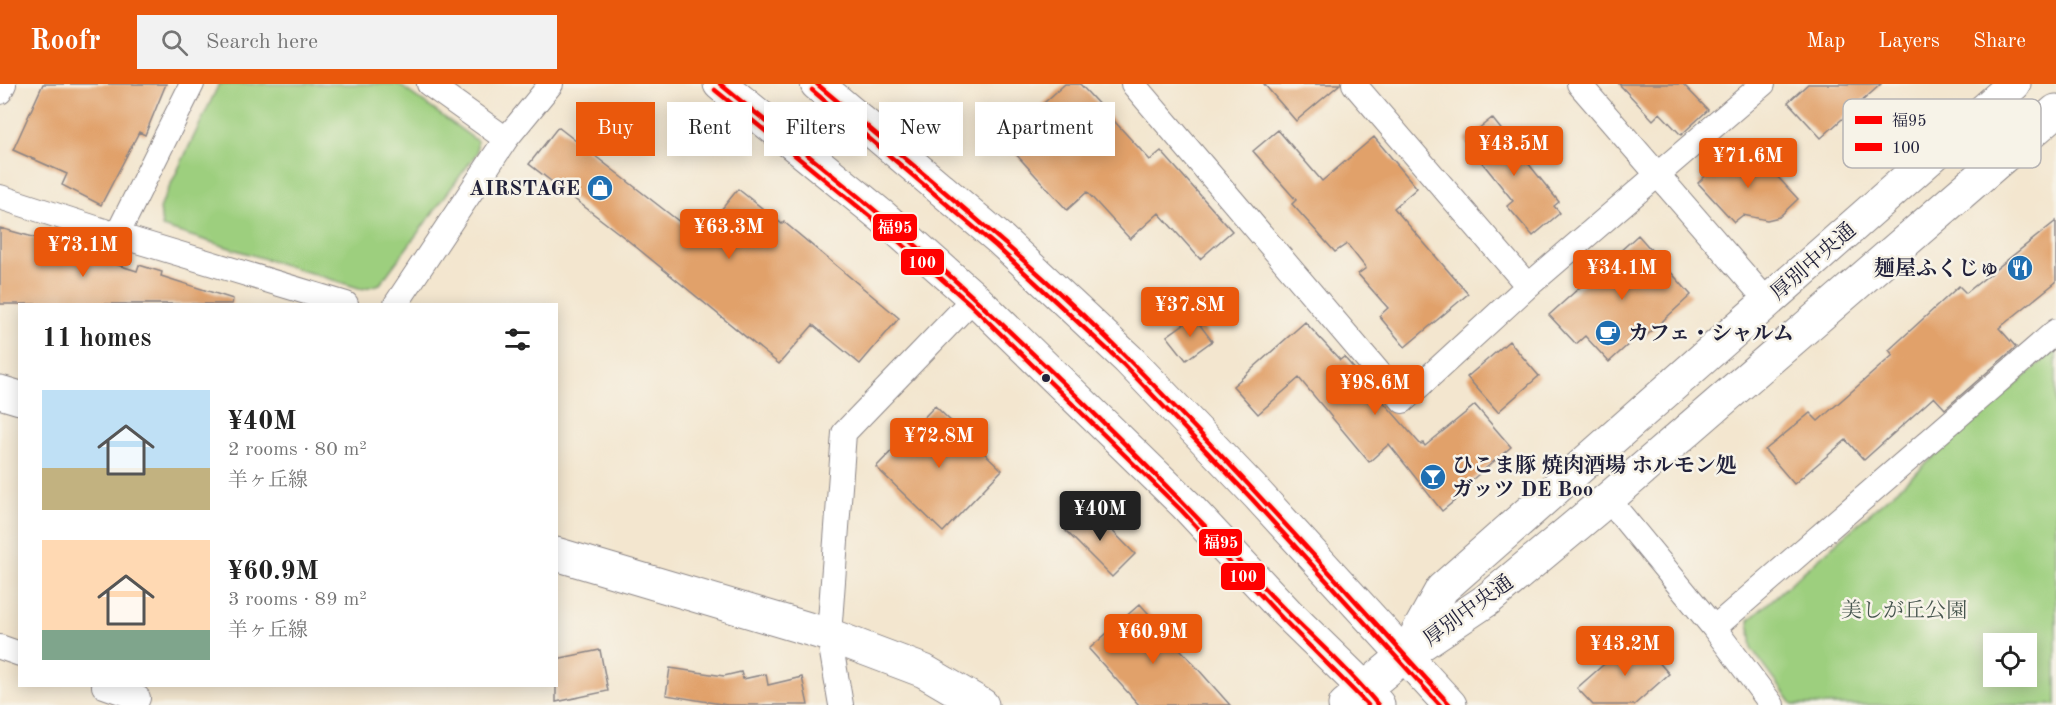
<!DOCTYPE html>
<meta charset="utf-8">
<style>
:root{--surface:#fff;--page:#f2f2f2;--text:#222;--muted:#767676;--accent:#ea580c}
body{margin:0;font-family:"Old Standard TT","Noto Serif JP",serif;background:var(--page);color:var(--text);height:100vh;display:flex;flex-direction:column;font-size:22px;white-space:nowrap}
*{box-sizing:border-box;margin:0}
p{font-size:20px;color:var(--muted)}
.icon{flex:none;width:33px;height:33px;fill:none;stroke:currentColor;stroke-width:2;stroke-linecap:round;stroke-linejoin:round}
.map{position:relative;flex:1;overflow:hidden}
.side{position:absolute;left:18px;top:219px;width:540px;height:384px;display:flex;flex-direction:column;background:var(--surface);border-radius:0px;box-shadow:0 3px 15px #0003}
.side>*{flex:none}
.guide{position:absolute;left:576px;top:18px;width:570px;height:54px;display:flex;gap:12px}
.buttons{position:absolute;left:1983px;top:549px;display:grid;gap:12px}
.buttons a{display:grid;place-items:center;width:54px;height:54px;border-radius:0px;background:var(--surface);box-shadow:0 3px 15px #0003;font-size:30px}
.price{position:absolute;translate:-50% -51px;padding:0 14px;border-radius:6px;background:var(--accent);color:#fff;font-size:20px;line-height:39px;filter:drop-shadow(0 2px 3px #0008)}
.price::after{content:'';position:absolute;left:50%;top:36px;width:18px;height:14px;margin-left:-9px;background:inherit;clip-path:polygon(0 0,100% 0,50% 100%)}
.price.current{background:#222;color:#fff}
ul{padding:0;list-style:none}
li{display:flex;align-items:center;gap:18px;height:150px;padding:0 24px}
li span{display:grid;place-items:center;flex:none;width:168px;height:120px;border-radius:0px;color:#555}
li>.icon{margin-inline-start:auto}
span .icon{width:72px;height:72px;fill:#fffc;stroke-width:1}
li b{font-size:26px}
h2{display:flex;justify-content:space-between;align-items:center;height:72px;padding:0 24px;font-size:26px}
.chip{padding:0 21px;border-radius:0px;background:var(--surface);box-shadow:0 3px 15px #0003;font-size:21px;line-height:54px}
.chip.current{background:var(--accent);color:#fff}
header{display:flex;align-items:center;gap:36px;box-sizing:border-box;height:84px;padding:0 30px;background:var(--accent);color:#fff}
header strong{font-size:28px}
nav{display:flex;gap:33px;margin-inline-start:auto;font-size:21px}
.search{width:420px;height:54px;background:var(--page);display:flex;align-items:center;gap:15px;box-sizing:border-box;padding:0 21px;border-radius:0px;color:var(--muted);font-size:22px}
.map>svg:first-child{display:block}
.green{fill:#9dcf7e;stroke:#60785c;stroke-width:1.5;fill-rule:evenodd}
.building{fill:#e1a16a}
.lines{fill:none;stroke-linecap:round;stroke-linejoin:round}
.street-casing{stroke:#8a8485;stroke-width:26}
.secondary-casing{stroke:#8a8485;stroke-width:35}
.primary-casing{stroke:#8a8485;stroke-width:35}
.street{stroke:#fff;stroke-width:24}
.secondary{stroke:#fff;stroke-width:33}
.primary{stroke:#fff;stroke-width:33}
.bus-1-casing{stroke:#f7f3e8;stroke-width:9}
.bus-2-casing{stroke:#f7f3e8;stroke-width:9}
.bus-1{stroke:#f00;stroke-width:4.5}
.bus-2{stroke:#f00;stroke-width:4.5}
.bus-dot{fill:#22223b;stroke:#f7f3e8;stroke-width:2}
.labels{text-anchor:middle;stroke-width:5;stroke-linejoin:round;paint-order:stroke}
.poi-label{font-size:21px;font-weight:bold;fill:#22223b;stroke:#f7f3e8;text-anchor:end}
.street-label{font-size:21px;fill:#22223b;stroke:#f7f3e8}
.park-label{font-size:21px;fill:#47564f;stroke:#f7f3e8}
.key{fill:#f7f3e8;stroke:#b7b4b4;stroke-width:1.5}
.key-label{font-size:16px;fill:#22223b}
.line-badge{stroke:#f7f3e8;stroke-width:2}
.badge-label{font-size:16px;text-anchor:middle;font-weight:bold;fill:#fff}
</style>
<header>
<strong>Roofr</strong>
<div class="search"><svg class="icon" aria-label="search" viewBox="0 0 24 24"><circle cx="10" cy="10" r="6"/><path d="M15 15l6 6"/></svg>Search here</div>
<nav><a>Map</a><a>Layers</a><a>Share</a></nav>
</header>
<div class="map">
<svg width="2056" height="621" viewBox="0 0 2056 621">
<rect width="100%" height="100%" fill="#f7f3e8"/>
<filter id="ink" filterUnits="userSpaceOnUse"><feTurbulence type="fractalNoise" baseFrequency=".0167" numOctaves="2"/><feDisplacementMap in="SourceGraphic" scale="12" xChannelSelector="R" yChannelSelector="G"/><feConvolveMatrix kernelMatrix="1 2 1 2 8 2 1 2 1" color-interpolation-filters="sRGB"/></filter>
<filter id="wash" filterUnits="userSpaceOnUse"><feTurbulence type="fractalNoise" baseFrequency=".008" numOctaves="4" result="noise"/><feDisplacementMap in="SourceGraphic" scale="24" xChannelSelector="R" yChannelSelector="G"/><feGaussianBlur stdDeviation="1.35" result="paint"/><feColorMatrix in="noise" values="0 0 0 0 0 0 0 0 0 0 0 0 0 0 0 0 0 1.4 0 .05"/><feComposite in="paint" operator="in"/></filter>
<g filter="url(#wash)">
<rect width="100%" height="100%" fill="#f3e6cf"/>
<path class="green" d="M 219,0 L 398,0 L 477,57 L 477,69 L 380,200 L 362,205 L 162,143 L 160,123 Z
M 2056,265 L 2056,621 L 1793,621 L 1752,565 L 1749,536 ZM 1994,560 L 2026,560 L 2026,592 L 1994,592 Z"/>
<g id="blocks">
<path class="building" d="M 43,0 L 166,0 L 145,51 L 139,48 L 101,121 L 62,101 L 67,90 L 13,66 Z
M 1065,0 L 1080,0 L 1150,76 L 1161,67 L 1232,147 L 1200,175 L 1159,129 L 1130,155 L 1087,108 L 1067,126 L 1003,56 Z
M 1264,0 L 1340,0 L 1296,37 Z
M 1619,0 L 1683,0 L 1708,26 L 1681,51 L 1660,29 L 1653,36 Z
M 1808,0 L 1881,0 L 1821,54 L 1788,18 Z
M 1492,34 L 1559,118 L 1554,122 L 1560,129 L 1533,152 L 1507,122 L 1513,117 L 1464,56 Z
M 558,43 L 699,153 L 738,105 L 782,140 L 784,138 L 899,234 L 860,280 L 813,241 L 779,280 L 625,154 L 529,80 Z
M 1278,46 L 1322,97 L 1374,53 L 1417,104 L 1394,124 L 1468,210 L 1405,263 L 1379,232 L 1388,224 L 1358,190 L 1366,184 L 1347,160 L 1335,168 L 1292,120 L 1296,116 L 1253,67 Z
M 1753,66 L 1798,115 L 1779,133 L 1767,136 L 1743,131 L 1734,138 L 1698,99 L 1724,74 L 1733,84 Z
M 2056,137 L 2056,198 L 1999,244 L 2016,263 L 1945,325 L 1934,313 L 1864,376 L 1846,356 L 1794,400 L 1765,366 L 1810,329 L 1818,337 L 1893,271 L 1889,266 L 1959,202 L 1966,209 Z
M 0,144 L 44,156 L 45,152 L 87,165 L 86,171 L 137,187 L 139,181 L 162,188 L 161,192 L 233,215 L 232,220 L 0,220 Z
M 1638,151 L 1691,211 L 1644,254 L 1640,250 L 1609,278 L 1585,252 L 1576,260 L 1549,231 Z
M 1194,233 L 1212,257 L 1186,276 L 1167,252 Z
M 1305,238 L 1340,276 L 1344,273 L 1421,361 L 1423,359 L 1425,362 L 1475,321 L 1511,363 L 1460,406 L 1463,410 L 1442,427 L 1389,360 L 1369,378 L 1299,294 L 1258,330 L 1233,302 Z
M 1509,257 L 1539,292 L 1498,328 L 1467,293 Z
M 935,322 L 1002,386 L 943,448 L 876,383 Z
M 1089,423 L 1135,470 L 1112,493 L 1066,447 Z
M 1140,520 L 1230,621 L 1139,621 L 1089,565 Z
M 1636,552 L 1669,590 L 1634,621 L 1593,621 L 1577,604 Z
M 600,566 L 608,607 L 556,618 L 556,575 Z
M 670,584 L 724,592 L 741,588 L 743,595 L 766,590 L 768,601 L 802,593 L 808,621 L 727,621 L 666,611 Z"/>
</g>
</g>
<g filter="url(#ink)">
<use href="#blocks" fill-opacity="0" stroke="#8a8485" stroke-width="1.5"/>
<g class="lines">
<g class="street-casing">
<path id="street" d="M 429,0 L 506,55
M 1133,0 L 1403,317 L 1528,202 L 1763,0
M 1354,0 L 1528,202
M 1579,0 L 1767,217
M 0,8 L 4,0
M 0,113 L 117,151 L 346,220
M 117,151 L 192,0
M 396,220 L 506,55 L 551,0
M 1608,415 L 1714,544 L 1772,621
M 1714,544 L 2056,247
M 0,563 L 20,570
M 104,602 L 138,614 L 135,621
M 841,621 L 829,551 L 844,349 L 974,214"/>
</g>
<g class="secondary-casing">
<path id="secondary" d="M 0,308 L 20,314
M 556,470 L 829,551 L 924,587 L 982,621
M 1408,566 L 1442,505 L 2014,0
M 1345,621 L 1405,571 L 1487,516 L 1608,415 L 2056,27"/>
</g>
<g class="primary-casing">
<path id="primary" d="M 720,0 L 883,133 L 974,214 L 1186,421 L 1287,529 L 1365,605 L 1378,621
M 817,0 L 1001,156 L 1128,275 L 1257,410 L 1450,621"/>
</g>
<use href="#street" class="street"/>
<use href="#secondary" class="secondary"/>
<use href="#primary" class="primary"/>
<g class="bus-1-casing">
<path id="bus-1" d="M 720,0 C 806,70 893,138 974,214 C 1074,307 1170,404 1264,504 C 1301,544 1344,579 1378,621
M 817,0 C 923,90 1031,177 1129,276 C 1240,388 1344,505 1450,621"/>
</g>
<g class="bus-2-casing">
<path id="bus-2" d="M 715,6 L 878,139 L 969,219 L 1181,426 L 1282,534 L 1368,621
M 812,6 L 996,162 L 1123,280 L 1252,415 L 1440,621"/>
</g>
<use href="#bus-1" class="bus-1"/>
<use href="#bus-2" class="bus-2"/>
</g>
</g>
<defs>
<g id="shop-disc" transform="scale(1.35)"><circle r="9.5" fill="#1f6fb2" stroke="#f7f3e8"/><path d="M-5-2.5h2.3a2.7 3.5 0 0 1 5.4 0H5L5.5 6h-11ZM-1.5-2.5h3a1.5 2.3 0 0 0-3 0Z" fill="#fff"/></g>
<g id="restaurant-disc" transform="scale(1.35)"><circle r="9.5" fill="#1f6fb2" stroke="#f7f3e8"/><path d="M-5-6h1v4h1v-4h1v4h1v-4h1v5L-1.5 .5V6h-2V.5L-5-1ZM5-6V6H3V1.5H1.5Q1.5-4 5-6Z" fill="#fff"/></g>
<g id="cafe-disc" transform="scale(1.35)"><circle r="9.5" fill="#1f6fb2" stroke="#f7f3e8"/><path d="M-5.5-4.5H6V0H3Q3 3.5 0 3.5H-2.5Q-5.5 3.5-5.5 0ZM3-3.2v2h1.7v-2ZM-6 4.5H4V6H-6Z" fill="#fff"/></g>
<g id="bar-disc" transform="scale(1.35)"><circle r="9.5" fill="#1f6fb2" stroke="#f7f3e8"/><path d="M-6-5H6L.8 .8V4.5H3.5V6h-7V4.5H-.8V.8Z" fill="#fff"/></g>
</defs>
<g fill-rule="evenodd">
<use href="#shop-disc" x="600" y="104"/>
<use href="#restaurant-disc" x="2020" y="184"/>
<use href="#cafe-disc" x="1608" y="249"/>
<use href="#bar-disc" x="1433" y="393"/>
</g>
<circle class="bus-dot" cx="1046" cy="294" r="5"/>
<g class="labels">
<g class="poi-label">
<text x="580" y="111">AIRSTAGE</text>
<text x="2000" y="191">麺屋ふくじゅ</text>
<text x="1628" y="256" text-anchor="start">カフェ・シャルム</text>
<text x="1452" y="388" text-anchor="start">ひこま豚 焼肉酒場 ホルモン処<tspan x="1452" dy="24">ガッツ DE Boo</tspan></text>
</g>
<g class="street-label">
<text transform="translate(1813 177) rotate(-41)" y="7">厚別中央通</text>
<text transform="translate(1468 526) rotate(-36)" y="7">厚別中央通</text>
</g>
<g class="park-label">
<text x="1904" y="533">美しが丘公園</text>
</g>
</g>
<rect x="1843" y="15" width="198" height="69" rx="9" class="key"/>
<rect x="1855" y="32" width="27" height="8" fill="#f00"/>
<rect x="1855" y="59" width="27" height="8" fill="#f00"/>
<g class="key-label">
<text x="1892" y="42">福95</text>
<text x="1892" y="69">100</text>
</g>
<g class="line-badge">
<rect x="872" y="129" width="46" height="29" rx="6" fill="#f00"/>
<rect x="900" y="164" width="45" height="28" rx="6" fill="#f00"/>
<rect x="1198" y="444" width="45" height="29" rx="6" fill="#f00"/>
<rect x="1220" y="478" width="46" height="29" rx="6" fill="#f00"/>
</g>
<g class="badge-label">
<text x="895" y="149">福95</text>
<text x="922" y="184">100</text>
<text x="1221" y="464">福95</text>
<text x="1243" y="498">100</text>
</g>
</svg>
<div class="buttons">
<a><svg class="icon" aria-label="locate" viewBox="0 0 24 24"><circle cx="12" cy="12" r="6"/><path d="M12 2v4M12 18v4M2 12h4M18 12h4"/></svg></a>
</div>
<b class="price" style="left:1514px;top:93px">¥43.5M</b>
<b class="price" style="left:1748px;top:105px">¥71.6M</b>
<b class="price" style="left:729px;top:176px">¥63.3M</b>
<b class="price" style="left:83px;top:194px">¥73.1M</b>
<b class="price" style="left:1622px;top:217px">¥34.1M</b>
<b class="price" style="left:1190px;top:254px">¥37.8M</b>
<b class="price" style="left:1375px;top:332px">¥98.6M</b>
<b class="price" style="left:939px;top:385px">¥72.8M</b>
<b class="price current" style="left:1100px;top:458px">¥40M</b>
<b class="price" style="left:1153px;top:581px">¥60.9M</b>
<b class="price" style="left:1625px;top:593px">¥43.2M</b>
<div class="guide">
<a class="chip current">Buy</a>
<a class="chip">Rent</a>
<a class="chip">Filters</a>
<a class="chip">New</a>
<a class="chip">Apartment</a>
</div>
<section class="side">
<h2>11 homes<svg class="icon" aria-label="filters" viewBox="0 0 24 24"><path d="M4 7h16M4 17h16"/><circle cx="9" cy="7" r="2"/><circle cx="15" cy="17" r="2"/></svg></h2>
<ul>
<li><span style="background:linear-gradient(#bfe0f5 65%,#c2b280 0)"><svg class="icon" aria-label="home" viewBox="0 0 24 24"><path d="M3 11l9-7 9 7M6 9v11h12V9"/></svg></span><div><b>¥40M</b><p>2 rooms · 80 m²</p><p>羊ヶ丘線</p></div></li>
<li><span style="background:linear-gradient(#ffd9b3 75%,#7fa58c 0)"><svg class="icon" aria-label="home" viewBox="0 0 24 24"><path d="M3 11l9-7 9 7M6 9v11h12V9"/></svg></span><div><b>¥60.9M</b><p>3 rooms · 89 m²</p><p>羊ヶ丘線</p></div></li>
</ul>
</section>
</div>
